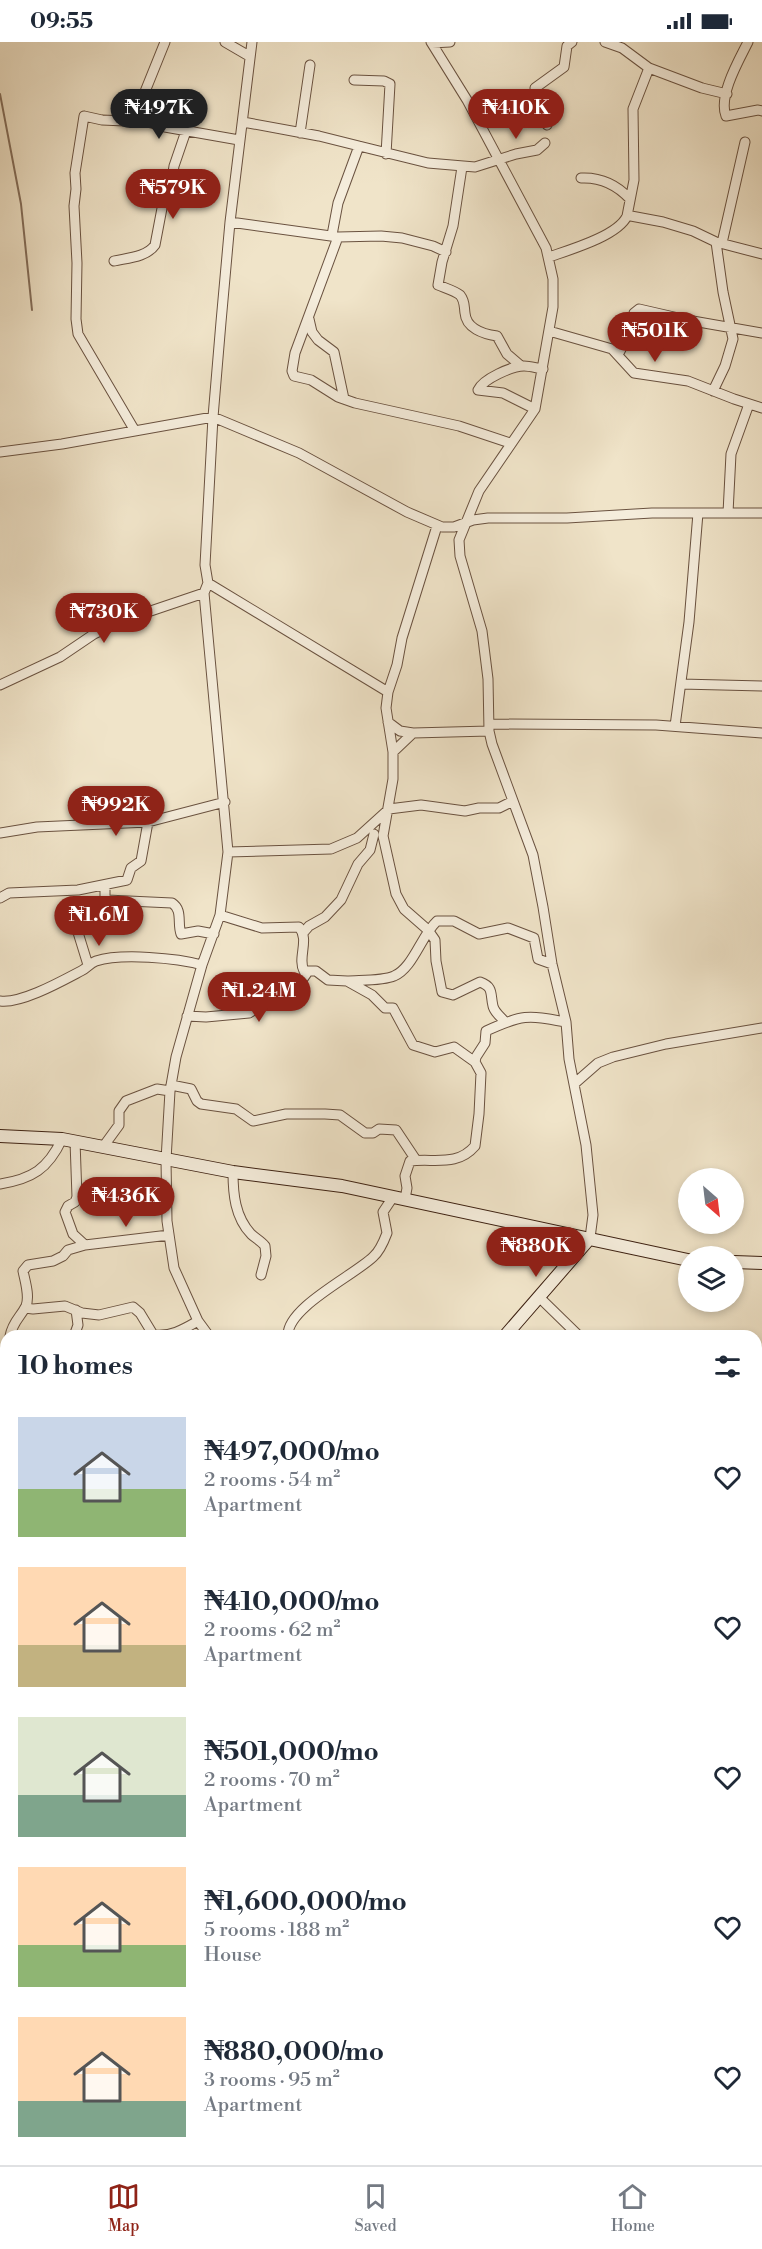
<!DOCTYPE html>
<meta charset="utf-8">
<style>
:root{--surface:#fff;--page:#f2f2f3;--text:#1f2937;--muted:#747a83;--line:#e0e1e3;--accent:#8f2418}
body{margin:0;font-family:"Libre Bodoni",serif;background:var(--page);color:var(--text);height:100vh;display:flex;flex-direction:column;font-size:22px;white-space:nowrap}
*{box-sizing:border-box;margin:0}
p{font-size:20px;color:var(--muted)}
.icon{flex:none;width:33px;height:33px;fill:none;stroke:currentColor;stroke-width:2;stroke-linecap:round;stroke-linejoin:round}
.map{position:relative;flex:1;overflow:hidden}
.drawer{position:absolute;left:0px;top:1288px;width:762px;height:836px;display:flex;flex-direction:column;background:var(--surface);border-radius:18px 18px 0 0;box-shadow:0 3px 9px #0003}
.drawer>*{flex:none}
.needle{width:39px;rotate:152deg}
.tools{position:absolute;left:678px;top:1126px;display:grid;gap:12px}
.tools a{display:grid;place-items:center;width:66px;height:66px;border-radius:50%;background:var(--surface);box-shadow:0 3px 9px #0003;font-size:30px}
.price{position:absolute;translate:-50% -51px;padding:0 14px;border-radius:21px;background:var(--accent);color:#fff;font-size:20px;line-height:39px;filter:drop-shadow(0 2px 3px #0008)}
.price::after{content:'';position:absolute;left:50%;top:36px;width:18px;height:14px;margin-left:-9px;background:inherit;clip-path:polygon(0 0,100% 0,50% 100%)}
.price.selected{background:#222;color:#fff}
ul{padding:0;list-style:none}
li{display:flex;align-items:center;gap:18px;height:150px;padding:0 18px}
li span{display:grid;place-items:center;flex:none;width:168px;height:120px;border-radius:0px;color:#555}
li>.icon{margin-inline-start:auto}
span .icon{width:72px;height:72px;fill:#fffc;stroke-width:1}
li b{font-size:26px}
h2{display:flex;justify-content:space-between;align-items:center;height:72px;padding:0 18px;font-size:26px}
.status{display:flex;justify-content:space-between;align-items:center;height:42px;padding:0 30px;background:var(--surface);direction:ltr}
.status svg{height:16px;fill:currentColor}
.dock{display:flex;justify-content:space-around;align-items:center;height:84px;border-top:2px solid var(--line);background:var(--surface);font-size:16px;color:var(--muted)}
.dock a{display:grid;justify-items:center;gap:3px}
.dock .selected{color:var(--accent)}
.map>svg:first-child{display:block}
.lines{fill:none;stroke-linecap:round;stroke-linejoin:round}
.stream{stroke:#846e5b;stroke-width:2}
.street-casing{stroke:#6a5240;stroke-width:11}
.secondary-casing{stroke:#3d2112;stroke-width:14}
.street{stroke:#f5eddc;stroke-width:9}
.secondary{stroke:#f5eddc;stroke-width:12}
</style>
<div class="status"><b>09:55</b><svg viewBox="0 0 49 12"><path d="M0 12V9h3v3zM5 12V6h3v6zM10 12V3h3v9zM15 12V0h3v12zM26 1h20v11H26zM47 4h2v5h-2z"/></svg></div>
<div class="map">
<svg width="762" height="2123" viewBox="0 0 762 2123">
<rect width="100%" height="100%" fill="#f0e4c9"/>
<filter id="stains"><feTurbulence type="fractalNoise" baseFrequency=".00333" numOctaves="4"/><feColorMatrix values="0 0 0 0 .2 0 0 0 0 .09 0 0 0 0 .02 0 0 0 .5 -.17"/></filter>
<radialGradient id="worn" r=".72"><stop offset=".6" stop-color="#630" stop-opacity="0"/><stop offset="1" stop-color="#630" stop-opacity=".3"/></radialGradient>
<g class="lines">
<path class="stream" d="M 0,52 L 21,162 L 32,268
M 392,2118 L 395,2123"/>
<g class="street-casing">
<path id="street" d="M 225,0 L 249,14
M 431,0 L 467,58 L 546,206 L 553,237 L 553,265 L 535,367 L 479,449 L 459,498 L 460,514 L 482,589 L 488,637 L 489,689 L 492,702 L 533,813 L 543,865 L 552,922 L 566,980 L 569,1017 L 586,1103 L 593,1173 L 590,1196
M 605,0 L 622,6 L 649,26 L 702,46 L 727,52
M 748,0 C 739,18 718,54 726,74 L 758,68 L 762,69
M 432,1 L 450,0
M 354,38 L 384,39 L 390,42 L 386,112
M 140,79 L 140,62 L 165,0
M 243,80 L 319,94 L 359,104 L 338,161 L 332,193
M 547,83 L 538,66 L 535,46 L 564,25 L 567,4 L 572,0
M 300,91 L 310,23
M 359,104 L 428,121 L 475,125 L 516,112 L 537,108 L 545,101
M 462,125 L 453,184 L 442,220 L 438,243 C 445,246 455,249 460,253 C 465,259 464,264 465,271 C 466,286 483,292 497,294 L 507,312 L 521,324
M 581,136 C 601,135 617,143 630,157
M 627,174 L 634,138 L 633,67 L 649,26
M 230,180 L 338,195 L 381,194 L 402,196 L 433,204 L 446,210
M 338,195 L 295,311 L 292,329 L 294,334 L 311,338 L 338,355 L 355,361 L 459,384 L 510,401
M 722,201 L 745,100
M 549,215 C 569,208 618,194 627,174 L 631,174 L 663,180 L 693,189 L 716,200 L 762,212
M 114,219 C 127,216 147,215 155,203 L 163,161 L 170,150 L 174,124 L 186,89
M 309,277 L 312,290 L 318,298 L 334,310 L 344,357
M 549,289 L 612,307 L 634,331 L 688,339 L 734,357 L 762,366
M 618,313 L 629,292 L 634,271 L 639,267 L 687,278 L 762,291
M 713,349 L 725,324 L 733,297 L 723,250 L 716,200
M 535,367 L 503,351 L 478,348 C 483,337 512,324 524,324 C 530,324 536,326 543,327
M 135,389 L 78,292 L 76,277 L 77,221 L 74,164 L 76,147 L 75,131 L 84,74 L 102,78 L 148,80 L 165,85 L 239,98
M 0,410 L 62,402 L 213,375 L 299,411 L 407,470 L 442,485 L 454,485 L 473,478 L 488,476 L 567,476 L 652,471 L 762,471
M 728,471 L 731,412 L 749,362
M 437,484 L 402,596 L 397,623 L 388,650 L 386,666 L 393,710 L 393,737 L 383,794 L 396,852 L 404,867 L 428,888 L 435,898 L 436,919 L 442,950 L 453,953 L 480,940 C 494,945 490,952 493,964 C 494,970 501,975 505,980
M 208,541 L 388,650
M 681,642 L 762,644
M 0,643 L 60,615 L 94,592 L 124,578 L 204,551
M 388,680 L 400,689 L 413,691 L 489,689
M 489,682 L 656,683 L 762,691
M 675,684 L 689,580 L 698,471
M 393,710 L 413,691
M 0,791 L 37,785 L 148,780 L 225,760
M 228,810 L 331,807 L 357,796 L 389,767 L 421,763 L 465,769 L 479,766 L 499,766 L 513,759
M 0,856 L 9,851 L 78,848 L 127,838 L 131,826 L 141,819 L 148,780
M 107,858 L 172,861 C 183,868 177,881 181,892 L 198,889 L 214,892
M 220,873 L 262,886 L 299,885 C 310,898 297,916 304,929 L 316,929 L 328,938 L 347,939 L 372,953 L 385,966 L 393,966 L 413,1003 L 435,1010 L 454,1005 L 475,1020
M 105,881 L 105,843
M 76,884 L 88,923
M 303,891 L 309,884 L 325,875 L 341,858 L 358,822 L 370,808 L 374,792
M 347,939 C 360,938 383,939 394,934 C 413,926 421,894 437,879 L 454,879 L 479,892 L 508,886 L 534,896 L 538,917 L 552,922
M 0,959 C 21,962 62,939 81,929 C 87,926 90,921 96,919 C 121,911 177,916 202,923
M 187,974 L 206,975 L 249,971 L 300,941 L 307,931
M 574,1042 L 598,1021 L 613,1015 L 666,1002 L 762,986
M 171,1043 L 191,1047 L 197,1059 L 201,1062 L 236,1067 L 253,1079 L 286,1072 L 325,1072 L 340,1073 L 365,1091 L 373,1091 L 379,1087 L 396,1088 L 416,1118
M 75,1099 L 77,1155 L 75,1160 L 68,1164 L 65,1170 L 73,1192 L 85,1203
M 103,1105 L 119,1083 L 119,1069 L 126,1059 L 157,1047 L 170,1049
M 233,1130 C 233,1152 235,1175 251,1192 C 255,1196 261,1199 265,1204 L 266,1214 L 261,1233
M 0,1142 C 32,1137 48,1127 62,1097
M 405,1157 L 407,1146 L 405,1134 L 410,1119 C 434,1116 457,1125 475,1104 L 479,1072 L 481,1031 L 475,1020 L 476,1015 L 485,1001 L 486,989 C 523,972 527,973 566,980
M 539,1255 L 579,1294
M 25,1266 L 33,1267 L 65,1264 L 82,1271 L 99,1273 L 133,1265 L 140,1271 L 154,1294
M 154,1293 C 171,1295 184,1287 198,1279
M 10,1294 C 13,1279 20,1276 26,1264 C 30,1254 25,1239 23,1229 L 28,1223 L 53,1219 L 63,1214 L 68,1208 L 85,1203 L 169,1193
M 74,1294 L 78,1283 L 76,1268
M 209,1294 L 198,1279 L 174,1226 L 167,1179 L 166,1118 L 170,1049 L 176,1015 L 202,923 L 220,873 L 228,810 L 204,551 L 208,541 L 205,523 L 213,375 L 221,280 L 230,180 L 252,0
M 288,1294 C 286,1266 353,1234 373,1215 C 379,1210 384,1199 387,1191 L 383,1170 L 393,1155
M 0,1340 L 6,1337
M 0,1346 L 6,1355
M 756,1410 L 762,1401
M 756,1439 L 762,1444
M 756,1582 L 762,1587
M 756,1688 L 762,1691
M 756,1863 L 762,1855
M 756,2015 L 762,2019
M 756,2080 L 762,2070
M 756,2100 L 762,2103
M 634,2118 L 640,2123
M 351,2123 L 352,2118
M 734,2123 L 736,2118"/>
</g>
<g class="secondary-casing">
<path id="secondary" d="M 0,1094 L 62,1097 L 233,1130 L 342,1144 L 688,1218
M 734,1220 L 762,1221
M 505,1294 L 590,1196
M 0,1682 L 6,1679"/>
</g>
<use href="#street" class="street"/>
<use href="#secondary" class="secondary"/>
</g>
<rect width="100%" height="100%" filter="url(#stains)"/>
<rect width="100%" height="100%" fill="url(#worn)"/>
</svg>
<div class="tools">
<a><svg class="needle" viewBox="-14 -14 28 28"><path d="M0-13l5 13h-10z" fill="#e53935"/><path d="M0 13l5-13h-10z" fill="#747a83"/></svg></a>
<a><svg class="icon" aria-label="layers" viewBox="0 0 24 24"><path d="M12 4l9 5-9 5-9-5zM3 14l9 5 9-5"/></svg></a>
</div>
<b class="price selected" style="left:159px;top:98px">₦497K</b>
<b class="price" style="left:516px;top:98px">₦410K</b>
<b class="price" style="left:173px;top:178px">₦579K</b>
<b class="price" style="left:655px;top:321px">₦501K</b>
<b class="price" style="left:104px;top:602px">₦730K</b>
<b class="price" style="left:116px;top:795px">₦992K</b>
<b class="price" style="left:99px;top:905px">₦1.6M</b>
<b class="price" style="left:259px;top:981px">₦1.24M</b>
<b class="price" style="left:126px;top:1186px">₦436K</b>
<b class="price" style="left:536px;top:1236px">₦880K</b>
<section class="drawer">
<h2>10 homes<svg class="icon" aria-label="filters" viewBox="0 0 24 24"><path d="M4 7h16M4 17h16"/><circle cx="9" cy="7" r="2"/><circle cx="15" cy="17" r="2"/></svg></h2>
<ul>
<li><span style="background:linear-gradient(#c9d6e8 60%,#8fb573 0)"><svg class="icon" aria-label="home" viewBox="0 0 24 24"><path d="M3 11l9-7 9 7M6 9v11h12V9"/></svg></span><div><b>₦497,000/mo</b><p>2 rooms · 54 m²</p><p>Apartment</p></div><svg class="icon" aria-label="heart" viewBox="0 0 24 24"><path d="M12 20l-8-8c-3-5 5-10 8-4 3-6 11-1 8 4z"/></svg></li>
<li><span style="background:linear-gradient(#ffd9b3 65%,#c2b280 0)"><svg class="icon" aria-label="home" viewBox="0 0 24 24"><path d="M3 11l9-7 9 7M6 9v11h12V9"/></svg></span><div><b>₦410,000/mo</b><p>2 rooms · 62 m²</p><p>Apartment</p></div><svg class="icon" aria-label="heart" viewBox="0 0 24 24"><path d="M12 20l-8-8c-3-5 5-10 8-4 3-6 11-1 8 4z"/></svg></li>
<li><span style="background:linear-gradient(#dfe7d0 65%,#7fa58c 0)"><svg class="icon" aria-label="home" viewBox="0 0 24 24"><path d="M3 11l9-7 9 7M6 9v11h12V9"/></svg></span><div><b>₦501,000/mo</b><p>2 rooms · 70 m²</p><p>Apartment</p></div><svg class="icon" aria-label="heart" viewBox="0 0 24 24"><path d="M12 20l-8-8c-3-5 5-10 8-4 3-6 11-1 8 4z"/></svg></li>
<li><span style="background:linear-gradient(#ffd9b3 65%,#8fb573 0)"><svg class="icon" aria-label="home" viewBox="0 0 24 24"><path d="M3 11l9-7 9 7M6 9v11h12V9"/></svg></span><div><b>₦1,600,000/mo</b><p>5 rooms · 188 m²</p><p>House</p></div><svg class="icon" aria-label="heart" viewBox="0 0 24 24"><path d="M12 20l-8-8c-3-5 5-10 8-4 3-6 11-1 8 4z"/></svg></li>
<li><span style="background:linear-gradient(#ffd9b3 70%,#7fa58c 0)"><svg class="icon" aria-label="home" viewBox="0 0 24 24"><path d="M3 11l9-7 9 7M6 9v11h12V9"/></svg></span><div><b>₦880,000/mo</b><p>3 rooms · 95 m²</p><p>Apartment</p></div><svg class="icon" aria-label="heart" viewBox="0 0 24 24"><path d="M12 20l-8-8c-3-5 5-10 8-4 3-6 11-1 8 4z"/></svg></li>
</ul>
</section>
</div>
<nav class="dock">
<a class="selected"><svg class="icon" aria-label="map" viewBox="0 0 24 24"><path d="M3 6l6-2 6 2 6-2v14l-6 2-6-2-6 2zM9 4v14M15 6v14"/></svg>Map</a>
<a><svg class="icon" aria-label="saved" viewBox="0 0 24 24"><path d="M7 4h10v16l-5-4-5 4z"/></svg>Saved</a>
<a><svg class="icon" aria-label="home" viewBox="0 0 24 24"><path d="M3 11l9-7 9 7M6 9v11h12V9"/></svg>Home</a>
</nav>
